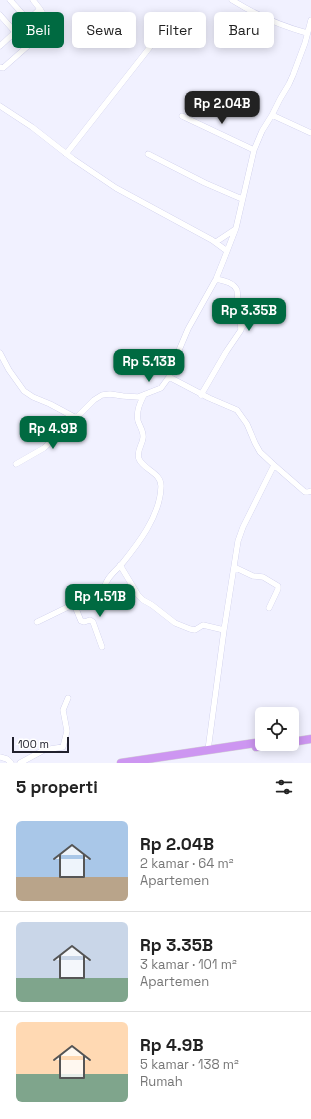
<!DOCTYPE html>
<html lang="id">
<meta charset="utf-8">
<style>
:root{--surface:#fff;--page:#f6f6f6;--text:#222;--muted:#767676;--line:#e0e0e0;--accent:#006a41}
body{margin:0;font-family:"Space Grotesk",sans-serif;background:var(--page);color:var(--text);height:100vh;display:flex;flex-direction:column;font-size:15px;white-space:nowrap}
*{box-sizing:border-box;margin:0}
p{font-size:13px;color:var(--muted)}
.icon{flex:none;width:22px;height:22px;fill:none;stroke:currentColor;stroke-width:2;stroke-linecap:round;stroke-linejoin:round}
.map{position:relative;height:763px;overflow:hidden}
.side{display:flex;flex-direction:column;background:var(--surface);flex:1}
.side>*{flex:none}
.banner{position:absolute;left:12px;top:12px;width:287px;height:36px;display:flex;gap:8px}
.buttons{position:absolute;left:255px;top:707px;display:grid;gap:8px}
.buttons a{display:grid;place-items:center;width:44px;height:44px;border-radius:6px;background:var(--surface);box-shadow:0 2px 10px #0003;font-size:20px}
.scale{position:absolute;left:12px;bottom:10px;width:57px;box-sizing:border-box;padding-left:4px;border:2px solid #20202d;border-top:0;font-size:11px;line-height:14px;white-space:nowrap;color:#20202d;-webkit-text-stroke:3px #fff;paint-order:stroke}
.price{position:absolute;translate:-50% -34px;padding:0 9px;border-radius:8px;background:var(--accent);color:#fff;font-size:13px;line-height:26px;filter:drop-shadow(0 1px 2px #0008)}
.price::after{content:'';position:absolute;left:50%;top:24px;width:12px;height:9px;margin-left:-6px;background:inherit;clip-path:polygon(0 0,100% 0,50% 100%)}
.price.active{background:#222;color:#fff}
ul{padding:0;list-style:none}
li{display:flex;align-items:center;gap:12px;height:100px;padding:0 16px}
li+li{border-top:1px solid var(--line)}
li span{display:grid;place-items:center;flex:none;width:112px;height:80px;border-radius:6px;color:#555}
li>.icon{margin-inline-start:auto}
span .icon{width:48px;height:48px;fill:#fffc;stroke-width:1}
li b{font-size:17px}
h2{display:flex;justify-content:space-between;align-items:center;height:48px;padding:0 16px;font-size:17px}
.tag{padding:0 14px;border-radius:6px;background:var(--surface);box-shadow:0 2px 10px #0003;font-size:14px;line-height:36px}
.tag.active{background:var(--accent);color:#fff}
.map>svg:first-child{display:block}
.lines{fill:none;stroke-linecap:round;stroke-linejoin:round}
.minor-casing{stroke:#c5c5e7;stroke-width:6}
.highway-casing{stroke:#d2d2d5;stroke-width:9}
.minor{stroke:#fff;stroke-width:5.5}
.highway{stroke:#cd96f1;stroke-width:8}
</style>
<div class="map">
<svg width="311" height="763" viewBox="0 0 311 763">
<rect width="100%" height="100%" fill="#f1f1ff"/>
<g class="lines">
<g class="minor-casing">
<path id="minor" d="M 10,0 L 28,20
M 232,0 C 256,15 281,26 307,33
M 0,15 L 15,32
M 0,46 L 40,9 L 33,0
M 0,67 L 3,68 L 47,29 L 49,24 L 40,9
M 0,106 L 32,127 L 73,159 L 116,188 L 212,240 L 227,251
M 272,115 L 280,99 L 289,84 L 293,75 L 305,43 L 311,20
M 182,116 L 254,150
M 66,154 L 150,47
M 148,154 L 205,183 L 242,199
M 216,242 L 234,230
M 241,329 L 256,305
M 0,353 L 9,370 L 24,391 L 33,397 L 50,404 L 76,418 L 94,400 L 102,395 L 110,394 L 123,396 L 138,397 L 161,388 L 169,377 L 209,398 L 237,410 L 247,424 L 255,443 L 260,452 L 274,465
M 169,377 L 174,362 L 188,329 L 216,279 L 224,259 L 236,228 L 254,150 L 262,131 L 272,115 L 311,133
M 201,395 L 226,352 L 241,330 L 237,290 C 233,282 224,281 216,279
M 16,464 L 44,448 L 76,418
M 120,565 L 138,595 L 143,600 L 152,605 L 175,623 L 190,629 L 195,630 L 203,625 L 224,630
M 234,567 L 253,576 L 263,577 L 278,586 L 278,589 L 269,608
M 74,604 L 81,621 L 84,622 L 90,620 L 93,622 L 102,647
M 37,622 L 103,590 C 105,587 105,584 107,581 C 110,575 116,570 121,565 C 138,544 160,516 161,487 C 162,473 144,470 139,459 C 136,451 142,446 143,438 C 144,432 140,427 138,421 C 136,411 140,403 144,395
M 208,750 L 224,630 L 238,541 L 243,527 L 274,465 L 305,492 L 308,492 L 311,491
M 0,757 L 7,759 L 11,763
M 20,763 L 44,750 L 63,747 L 67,731 L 63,710 L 68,698"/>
</g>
<g class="highway-casing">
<path id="highway" d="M 292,742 L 311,739
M 256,747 L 275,744
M 121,763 L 262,742"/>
</g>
<use href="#minor" class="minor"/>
<use href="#highway" class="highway"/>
</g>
</svg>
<div class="buttons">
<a><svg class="icon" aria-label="locate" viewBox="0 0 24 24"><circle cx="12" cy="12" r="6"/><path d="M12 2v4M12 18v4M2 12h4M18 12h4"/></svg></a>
</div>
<div class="scale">100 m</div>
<b class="price active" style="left:222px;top:125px">Rp 2.04B</b>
<b class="price" style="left:249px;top:332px">Rp 3.35B</b>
<b class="price" style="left:149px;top:383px">Rp 5.13B</b>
<b class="price" style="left:53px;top:450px">Rp 4.9B</b>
<b class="price" style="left:100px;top:618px">Rp 1.51B</b>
<div class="banner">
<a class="tag active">Beli</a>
<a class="tag">Sewa</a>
<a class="tag">Filter</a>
<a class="tag">Baru</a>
</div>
</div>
<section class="side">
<h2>5 properti<svg class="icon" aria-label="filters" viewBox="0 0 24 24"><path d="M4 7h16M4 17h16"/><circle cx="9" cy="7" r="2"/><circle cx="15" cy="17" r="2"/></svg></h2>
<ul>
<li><span style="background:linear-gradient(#a9c7e8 70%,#b9a48a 0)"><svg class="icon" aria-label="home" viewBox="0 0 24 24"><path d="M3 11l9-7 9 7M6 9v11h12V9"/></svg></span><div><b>Rp 2.04B</b><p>2 kamar · 64 m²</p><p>Apartemen</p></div></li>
<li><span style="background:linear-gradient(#c9d6e8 70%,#7fa58c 0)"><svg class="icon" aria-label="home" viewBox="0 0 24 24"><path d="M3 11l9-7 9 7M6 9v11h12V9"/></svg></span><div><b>Rp 3.35B</b><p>3 kamar · 101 m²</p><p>Apartemen</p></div></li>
<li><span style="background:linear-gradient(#ffd9b3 65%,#7fa58c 0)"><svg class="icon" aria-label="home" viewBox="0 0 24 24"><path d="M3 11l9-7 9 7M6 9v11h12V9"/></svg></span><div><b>Rp 4.9B</b><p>5 kamar · 138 m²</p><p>Rumah</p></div></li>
</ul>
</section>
